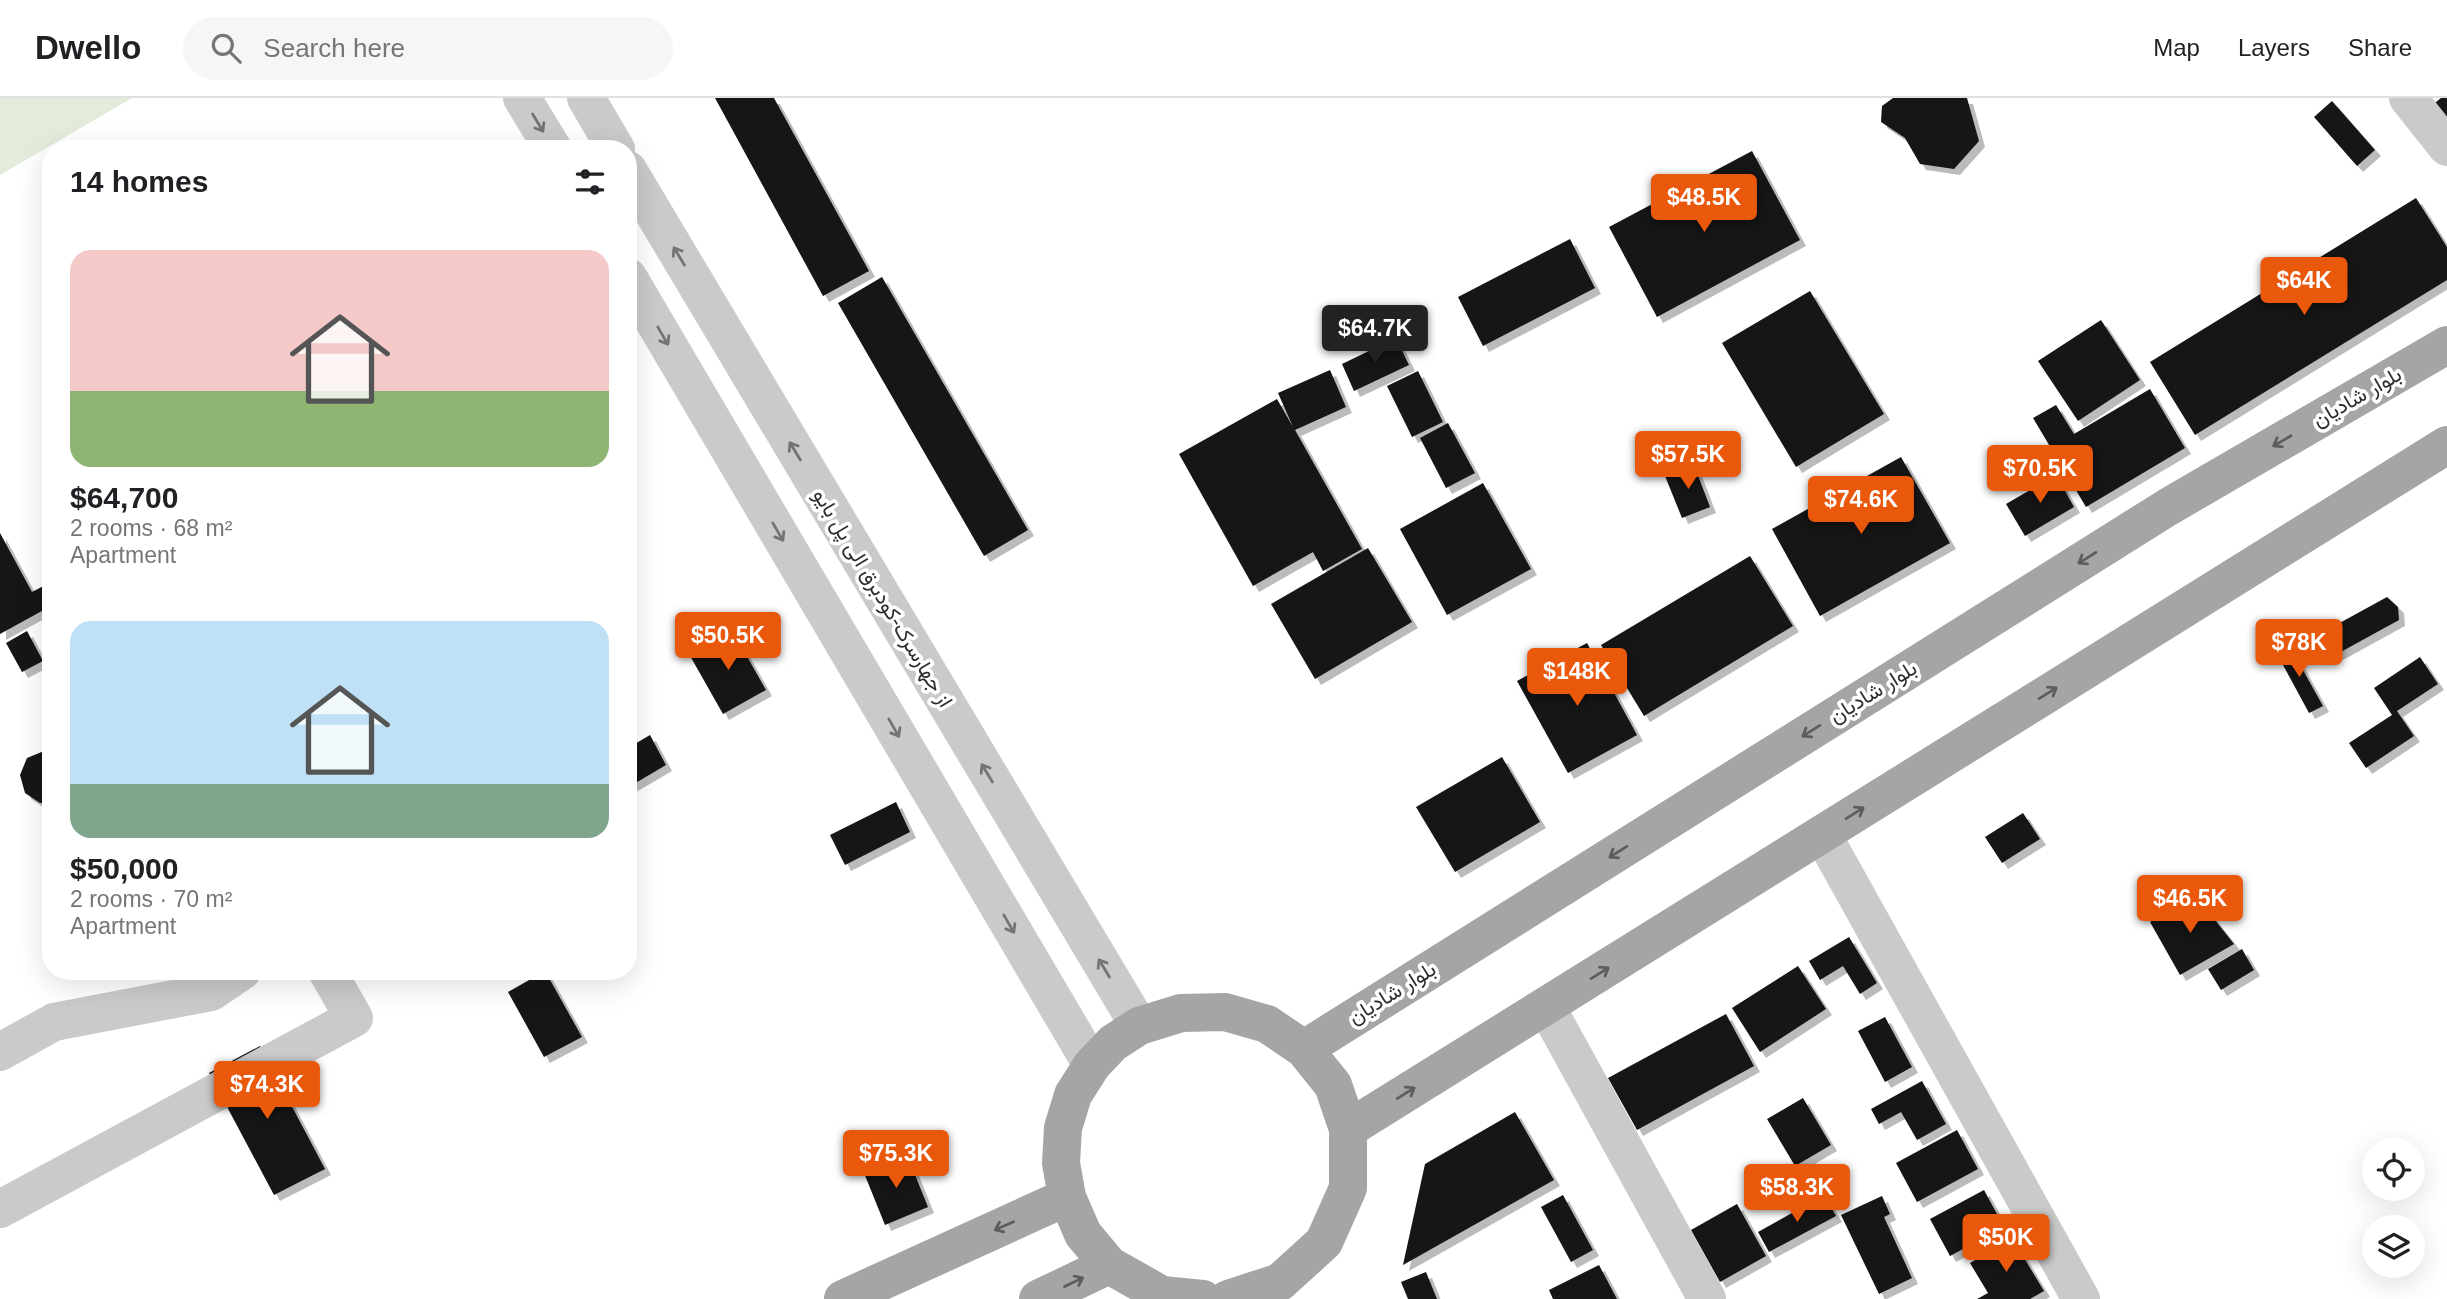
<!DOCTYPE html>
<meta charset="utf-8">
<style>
:root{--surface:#fff;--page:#f6f6f6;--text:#202124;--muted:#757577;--line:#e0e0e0;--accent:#ea580c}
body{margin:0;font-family:Arial,Vazirmatn,sans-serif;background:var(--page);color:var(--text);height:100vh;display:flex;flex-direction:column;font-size:26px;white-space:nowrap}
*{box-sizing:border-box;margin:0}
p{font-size:23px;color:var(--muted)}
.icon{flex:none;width:38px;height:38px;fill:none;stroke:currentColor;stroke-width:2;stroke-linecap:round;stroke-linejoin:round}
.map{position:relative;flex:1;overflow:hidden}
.drawer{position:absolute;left:42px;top:42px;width:595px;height:840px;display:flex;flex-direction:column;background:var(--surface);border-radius:28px;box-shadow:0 7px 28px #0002}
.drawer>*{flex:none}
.tools{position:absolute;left:2362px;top:1040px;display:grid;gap:14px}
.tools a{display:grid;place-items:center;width:63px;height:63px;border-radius:50%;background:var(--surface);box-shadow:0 7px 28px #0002;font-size:35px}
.price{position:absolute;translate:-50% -60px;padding:0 16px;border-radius:7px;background:var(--accent);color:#fff;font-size:23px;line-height:46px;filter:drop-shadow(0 2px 4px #0008)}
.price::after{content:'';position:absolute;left:50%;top:42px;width:21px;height:16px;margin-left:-10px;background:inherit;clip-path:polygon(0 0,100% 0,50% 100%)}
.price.current{background:#222;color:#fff}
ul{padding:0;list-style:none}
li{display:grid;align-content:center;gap:14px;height:371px;padding:0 28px}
li span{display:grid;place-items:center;height:217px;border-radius:21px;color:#555}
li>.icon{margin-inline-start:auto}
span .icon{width:126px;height:126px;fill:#fffc;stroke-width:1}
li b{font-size:30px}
h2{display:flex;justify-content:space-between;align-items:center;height:84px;padding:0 28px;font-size:30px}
header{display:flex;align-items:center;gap:42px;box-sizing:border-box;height:98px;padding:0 35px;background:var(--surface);border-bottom:2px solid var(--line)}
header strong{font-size:33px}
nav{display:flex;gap:38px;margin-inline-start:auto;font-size:24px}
.search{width:490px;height:63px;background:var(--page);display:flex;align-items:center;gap:18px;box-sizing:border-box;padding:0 24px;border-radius:38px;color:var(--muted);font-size:26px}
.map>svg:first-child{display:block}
.green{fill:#e3ebda}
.building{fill:#141414;filter:url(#shadow)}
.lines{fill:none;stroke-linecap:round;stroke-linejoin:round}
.minor{stroke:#cacaca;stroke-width:38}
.major{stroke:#a5a5a5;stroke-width:38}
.oneway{stroke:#747474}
.oneway2{stroke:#5d5d5d}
.labels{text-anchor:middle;stroke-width:7;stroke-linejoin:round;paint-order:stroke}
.street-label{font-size:21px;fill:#2d2d2d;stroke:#fff}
</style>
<header>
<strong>Dwello</strong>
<div class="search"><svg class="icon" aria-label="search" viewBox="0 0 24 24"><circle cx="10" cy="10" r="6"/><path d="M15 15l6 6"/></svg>Search here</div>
<nav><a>Map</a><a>Layers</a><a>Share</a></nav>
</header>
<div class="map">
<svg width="2447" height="1201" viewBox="0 0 2447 1201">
<defs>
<filter id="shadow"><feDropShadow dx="6" dy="6" stdDeviation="0" flood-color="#0004"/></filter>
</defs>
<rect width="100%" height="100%" fill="#fff"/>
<path class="green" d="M 0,0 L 132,0 L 0,77 Z"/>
<path class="building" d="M 715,0 L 774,0 L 869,173 L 823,198 Z
M 1893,0 L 1967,0 L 1979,43 L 1954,71 L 1920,66 L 1905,40 L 1881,24 L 1882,8 Z
M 2441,0 L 2447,0 L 2447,19 L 2431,8 Z
M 2332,3 L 2375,52 L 2357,68 L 2314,19 Z
M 1752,53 L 1800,142 L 1657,219 L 1609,129 Z
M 2416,100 L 2447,149 L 2447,182 L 2195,337 L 2150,264 Z
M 1570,141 L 1595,190 L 1483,248 L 1458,199 Z
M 882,179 L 1028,432 L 984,458 L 838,205 Z
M 1810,193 L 1884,316 L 1796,369 L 1722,245 Z
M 2101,222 L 2140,282 L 2078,323 L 2038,263 Z
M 1396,240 L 1409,267 L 1354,293 L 1342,266 Z
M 1330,272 L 1346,309 L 1295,332 L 1362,451 L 1323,473 L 1313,454 L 1253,488 L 1179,356 L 1277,301 L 1293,329 L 1278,295 Z
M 1418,273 L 1443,324 L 1412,339 L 1387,288 Z
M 2150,291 L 2185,350 L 2086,409 L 2033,320 L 2056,307 L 2074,336 Z
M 1448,325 L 1475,375 L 1446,390 L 1420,340 Z
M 1901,359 L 1950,445 L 1820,518 L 1772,431 Z
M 1694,367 L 1710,409 L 1682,420 L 1665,378 Z
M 2056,377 L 2074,409 L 2025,438 L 2006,406 Z
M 1483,385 L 1531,471 L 1447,517 L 1400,431 Z
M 0,435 L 32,494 L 51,484 L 51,508 L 0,536 Z
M 1368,450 L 1412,524 L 1315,581 L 1271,506 Z
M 1750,458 L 1793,528 L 1644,618 L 1601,547 Z
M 2387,499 L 2398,509 L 2399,522 L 2337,556 L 2328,547 L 2325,533 Z
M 732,532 L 766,592 L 723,616 L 689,556 Z
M 27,533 L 43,563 L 22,574 L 6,545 Z
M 1587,545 L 1637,637 L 1568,675 L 1517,583 Z
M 2289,547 L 2323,608 L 2309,615 L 2276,554 Z
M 2420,559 L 2438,586 L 2397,613 L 2414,638 L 2366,670 L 2349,645 L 2392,617 L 2374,590 Z
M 650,637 L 666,667 L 632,687 L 628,681 L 628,650 Z
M 44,653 L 51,655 L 51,704 L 40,705 L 25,695 L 20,677 L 27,660 Z
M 1502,659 L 1540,724 L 1455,774 L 1416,709 Z
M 896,704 L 910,734 L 845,767 L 830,737 Z
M 2023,715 L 2040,741 L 2002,765 L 1985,739 Z
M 2196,798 L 2234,846 L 2180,877 L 2150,824 Z
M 1849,839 L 1877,885 L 1860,896 L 1843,868 L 1820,882 L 1809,863 Z
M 2242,851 L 2254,872 L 2221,892 L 2208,871 Z
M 1798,868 L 1826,911 L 1760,954 L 1732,910 Z
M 545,873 L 582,939 L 544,959 L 508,894 Z
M 1726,916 L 1754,968 L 1637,1032 L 1608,980 Z
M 1885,919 L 1912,969 L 1885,984 L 1858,933 Z
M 260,948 L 325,1071 L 274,1097 L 209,975 Z
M 1922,983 L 1946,1026 L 1917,1042 L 1901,1014 L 1879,1026 L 1871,1011 Z
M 1803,1000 L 1831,1047 L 1795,1068 L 1767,1021 Z
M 1515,1014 L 1554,1082 L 1403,1167 L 1425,1066 Z
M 1957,1032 L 1978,1071 L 1917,1104 L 1896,1065 Z
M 907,1057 L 928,1109 L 885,1127 L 864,1075 Z
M 1984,1092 L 2004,1129 L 1950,1158 L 1930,1121 Z
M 1563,1097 L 1593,1152 L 1571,1164 L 1541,1109 Z
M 1824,1097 L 1836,1118 L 1769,1154 L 1758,1134 Z
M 1882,1098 L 1890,1116 L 1884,1119 L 1912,1180 L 1879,1196 L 1841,1117 Z
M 1737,1106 L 1766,1158 L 1720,1184 L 1691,1132 Z
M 2012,1140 L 2044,1193 L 2030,1201 L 1977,1201 L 1988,1195 L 1970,1165 Z
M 1599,1167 L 1617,1201 L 1553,1201 L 1549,1192 Z
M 1426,1174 L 1437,1201 L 1408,1201 L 1401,1184 Z"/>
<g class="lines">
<path class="minor" d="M 522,0 L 553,51
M 586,0 L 616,51
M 2408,0 L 2447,49
M 628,72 L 1139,928
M 628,179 L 1092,967
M 1822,736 L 2081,1201
M 1546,908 L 1707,1201
M 0,954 L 54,924 L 211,894 L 242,873
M 0,1111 L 354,920 L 327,873"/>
<path class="major" d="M 1304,951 L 2168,409 L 2447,247
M 1348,1031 L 2447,347
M 843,1201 L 1067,1099
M 1038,1201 L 1109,1167
M 1203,1201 L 1162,1197 L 1109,1167 L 1083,1136 L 1067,1099 L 1061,1065 L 1063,1030 L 1073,997 L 1092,967 L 1113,945 L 1139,928 L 1181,915 L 1225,914 L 1267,926 L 1304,951 L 1333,987 L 1348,1031 L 1348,1090 L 1324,1144 L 1280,1184 L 1228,1201"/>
</g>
<defs><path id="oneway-shaft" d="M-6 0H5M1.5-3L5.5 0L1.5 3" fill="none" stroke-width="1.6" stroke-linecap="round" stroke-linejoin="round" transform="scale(1.75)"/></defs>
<g class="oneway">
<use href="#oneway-shaft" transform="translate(538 25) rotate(59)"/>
<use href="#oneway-shaft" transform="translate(679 158) rotate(-121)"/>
<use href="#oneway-shaft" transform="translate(663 238) rotate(60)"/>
<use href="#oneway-shaft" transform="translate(795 353) rotate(-121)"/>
<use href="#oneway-shaft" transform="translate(778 434) rotate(60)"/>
<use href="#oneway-shaft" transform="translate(894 630) rotate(60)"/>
<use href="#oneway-shaft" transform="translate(987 675) rotate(-121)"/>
<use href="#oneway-shaft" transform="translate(1009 826) rotate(60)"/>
<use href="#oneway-shaft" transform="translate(1104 870) rotate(-121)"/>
</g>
<g class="oneway2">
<use href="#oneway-shaft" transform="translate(2282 343) rotate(150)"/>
<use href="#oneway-shaft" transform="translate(2087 460) rotate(148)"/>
<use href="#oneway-shaft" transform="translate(2048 595) rotate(-32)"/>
<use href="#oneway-shaft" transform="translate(1811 633) rotate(148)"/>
<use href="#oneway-shaft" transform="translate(1855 715) rotate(-32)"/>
<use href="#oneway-shaft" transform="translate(1618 754) rotate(148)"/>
<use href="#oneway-shaft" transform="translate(1600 875) rotate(-32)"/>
<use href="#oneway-shaft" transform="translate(1406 995) rotate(-32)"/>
<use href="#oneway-shaft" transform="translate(1004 1128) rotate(156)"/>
<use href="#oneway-shaft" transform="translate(1074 1184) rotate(-26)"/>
</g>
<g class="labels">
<g class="street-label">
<text transform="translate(2357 299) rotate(-30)" y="7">بلوار شادیان</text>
<text transform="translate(883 500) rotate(59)" y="7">از جهارسرک-کودبرق الی پل بایو</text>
<text transform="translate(1873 594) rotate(-32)" y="7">بلوار شادیان</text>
<text transform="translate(1392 895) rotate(-32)" y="7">بلوار شادیان</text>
</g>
</g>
</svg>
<div class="tools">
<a><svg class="icon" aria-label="locate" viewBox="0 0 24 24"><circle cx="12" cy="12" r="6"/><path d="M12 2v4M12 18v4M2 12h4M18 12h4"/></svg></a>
<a><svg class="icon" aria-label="layers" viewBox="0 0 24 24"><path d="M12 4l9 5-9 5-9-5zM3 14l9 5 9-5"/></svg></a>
</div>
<b class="price" style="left:1704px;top:136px">$48.5K</b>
<b class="price" style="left:2304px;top:219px">$64K</b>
<b class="price current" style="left:1375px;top:267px">$64.7K</b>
<b class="price" style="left:1688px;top:393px">$57.5K</b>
<b class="price" style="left:2040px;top:407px">$70.5K</b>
<b class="price" style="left:1861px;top:438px">$74.6K</b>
<b class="price" style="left:728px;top:574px">$50.5K</b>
<b class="price" style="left:2299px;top:581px">$78K</b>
<b class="price" style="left:1577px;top:610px">$148K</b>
<b class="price" style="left:2190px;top:837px">$46.5K</b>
<b class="price" style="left:267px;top:1023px">$74.3K</b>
<b class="price" style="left:896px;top:1092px">$75.3K</b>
<b class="price" style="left:1797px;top:1126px">$58.3K</b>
<b class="price" style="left:2006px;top:1176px">$50K</b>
<section class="drawer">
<h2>14 homes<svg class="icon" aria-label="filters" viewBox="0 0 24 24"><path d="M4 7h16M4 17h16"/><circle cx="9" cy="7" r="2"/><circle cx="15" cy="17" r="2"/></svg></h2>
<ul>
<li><span style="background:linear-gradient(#f6c9c9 65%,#8fb573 0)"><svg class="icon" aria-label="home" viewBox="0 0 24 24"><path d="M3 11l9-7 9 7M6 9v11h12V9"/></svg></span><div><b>$64,700</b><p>2 rooms · 68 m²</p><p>Apartment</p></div></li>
<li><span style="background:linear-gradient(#bfe0f5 75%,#7fa58c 0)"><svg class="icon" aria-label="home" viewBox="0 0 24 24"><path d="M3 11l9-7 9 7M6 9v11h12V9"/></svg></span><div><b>$50,000</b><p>2 rooms · 70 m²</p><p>Apartment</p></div></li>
</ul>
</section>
</div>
